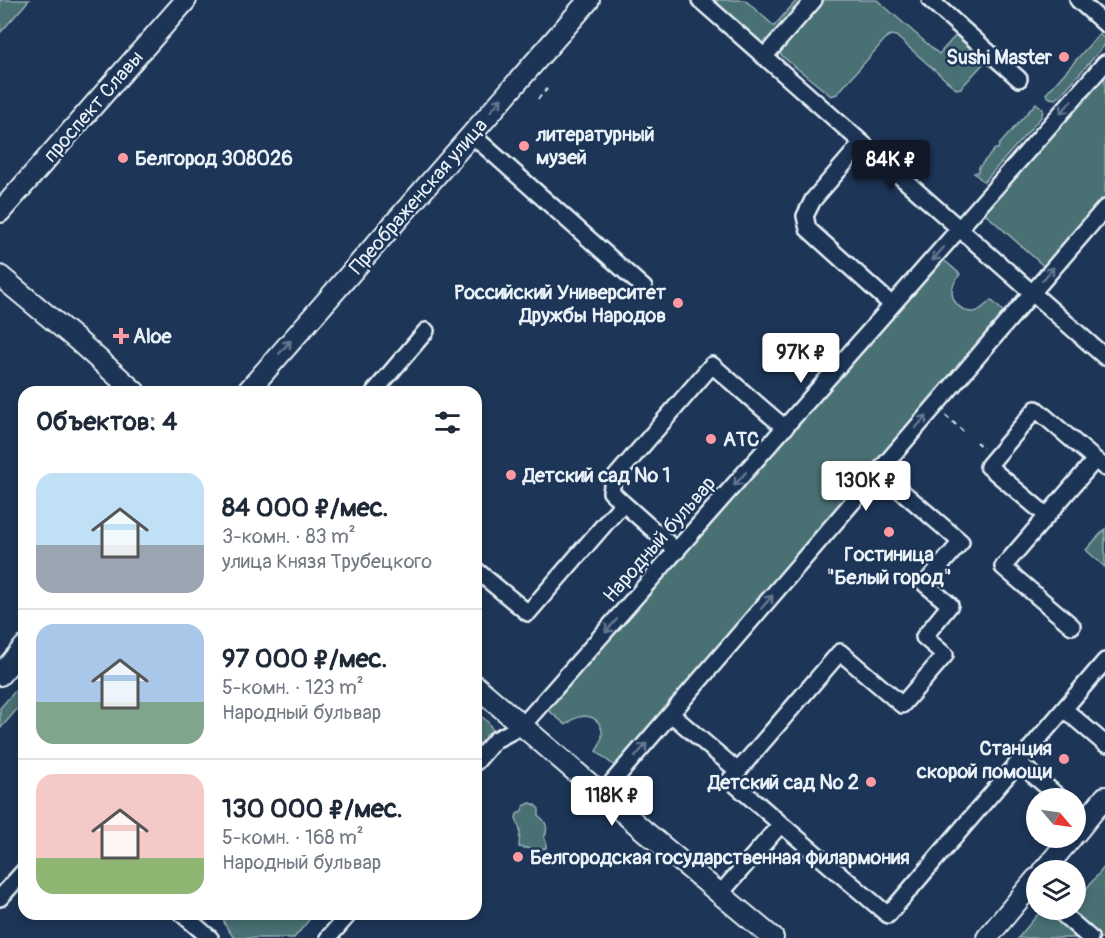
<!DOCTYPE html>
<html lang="ru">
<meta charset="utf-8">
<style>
:root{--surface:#fff;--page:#f6f6f7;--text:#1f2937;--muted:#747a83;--line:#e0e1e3;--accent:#111827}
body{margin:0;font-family:Pangolin,sans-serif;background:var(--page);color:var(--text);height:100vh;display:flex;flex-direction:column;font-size:22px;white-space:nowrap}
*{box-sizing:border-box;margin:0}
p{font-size:20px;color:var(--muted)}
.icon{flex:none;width:33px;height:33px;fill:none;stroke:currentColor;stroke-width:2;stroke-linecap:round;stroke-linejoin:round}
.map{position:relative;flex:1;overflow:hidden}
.drawer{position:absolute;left:18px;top:386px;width:464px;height:534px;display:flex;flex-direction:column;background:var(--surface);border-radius:18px;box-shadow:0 3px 9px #0003}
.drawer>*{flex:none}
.needle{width:39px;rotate:119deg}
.tools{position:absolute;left:1026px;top:788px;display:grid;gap:12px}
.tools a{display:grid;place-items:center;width:60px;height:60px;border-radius:50%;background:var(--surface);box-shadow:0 3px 9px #0003;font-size:30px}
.price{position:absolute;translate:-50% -51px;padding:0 14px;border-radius:6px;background:#fff;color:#222;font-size:20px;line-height:39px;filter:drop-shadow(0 2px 3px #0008)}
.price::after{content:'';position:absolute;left:50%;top:36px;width:18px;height:14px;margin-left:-9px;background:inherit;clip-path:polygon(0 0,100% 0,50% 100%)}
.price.active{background:var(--accent);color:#fff}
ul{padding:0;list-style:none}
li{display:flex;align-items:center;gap:18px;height:150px;padding:0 18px}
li+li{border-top:2px solid var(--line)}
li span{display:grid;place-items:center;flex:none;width:168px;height:120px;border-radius:18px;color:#555}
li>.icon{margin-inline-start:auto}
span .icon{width:72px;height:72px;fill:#fffc;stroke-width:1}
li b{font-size:26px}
h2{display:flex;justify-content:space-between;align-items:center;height:72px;padding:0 18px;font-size:26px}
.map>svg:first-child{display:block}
.green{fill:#486f73;stroke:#98b0b6;stroke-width:1.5}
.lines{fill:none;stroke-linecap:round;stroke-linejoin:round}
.minor-casing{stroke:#e8f1f8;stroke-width:20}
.major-casing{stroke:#e8f1f8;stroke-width:24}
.path{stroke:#e8f1f8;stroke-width:2;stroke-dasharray:4.5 4.5;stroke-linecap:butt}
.minor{stroke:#1d3557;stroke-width:15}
.major{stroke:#1d3557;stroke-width:20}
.oneway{stroke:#64778f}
.poi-dot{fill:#ff9aa2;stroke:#1d3557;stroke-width:2}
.labels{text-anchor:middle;stroke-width:5;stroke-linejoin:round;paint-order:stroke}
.poi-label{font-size:20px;font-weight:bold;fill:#e8f1f8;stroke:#1d3557;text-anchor:start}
.street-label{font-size:20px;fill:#e8f1f8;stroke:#1d3557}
</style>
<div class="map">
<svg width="1105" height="938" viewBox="0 0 1105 938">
<rect width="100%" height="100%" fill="#1d3557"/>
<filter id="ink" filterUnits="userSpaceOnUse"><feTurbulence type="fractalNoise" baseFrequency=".0167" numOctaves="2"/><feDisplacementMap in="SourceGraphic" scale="12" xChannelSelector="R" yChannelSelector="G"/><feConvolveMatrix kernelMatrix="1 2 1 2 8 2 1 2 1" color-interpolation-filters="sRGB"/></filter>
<g filter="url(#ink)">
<path class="green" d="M 0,0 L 29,0 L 0,33 Z
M 714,0 L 745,0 L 774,26 L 797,0 L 809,0 L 768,44 L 763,43 Z
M 823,0 L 877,0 L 939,54 L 956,35 L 981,57 L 983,64 L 961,88 L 956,89 L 896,36 L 891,35 L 887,37 L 837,94 L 831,96 L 782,56 L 780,52 L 781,47 Z
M 1099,34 L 1105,39 L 1104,46 L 1059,97 L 1055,99 L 1050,98 L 1046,94 Z
M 1105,66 L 1105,205 L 1049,271 L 980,209 Z
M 1036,103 L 1043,109 L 1042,116 L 984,182 L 974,173 L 978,172 L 979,167 L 995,149 L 998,149 L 999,145 Z
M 938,255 L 960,274 C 957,279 952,284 952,291 C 952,303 963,313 975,312 C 981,310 986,305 991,300 L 1006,314 L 617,768 L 596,751 C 614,726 589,703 566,725 L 542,705 Z
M 1105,529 L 1105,567 L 1086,550 Z
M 24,681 L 24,701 L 0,729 L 0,708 Z
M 476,713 L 477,713 L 488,722 L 492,729 L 490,736 L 476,752 Z
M 530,803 L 534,804 L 539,809 L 539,816 C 547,822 549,829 544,838 L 546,842 L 546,848 L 540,849 L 537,852 L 533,849 L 519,847 L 520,830 L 516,818 L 517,814 L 521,812 L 524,806 Z
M 1105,866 L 1105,938 L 1099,938 L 1068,910 L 1076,909 L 1076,901 Z
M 1044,911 L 1050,912 L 1080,938 L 1018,938 L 1038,914 Z
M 222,914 L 314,914 L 294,938 L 234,938 L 225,925 Z"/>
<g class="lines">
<g class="minor-casing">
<path id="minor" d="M 700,0 L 1105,357
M 930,0 L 1019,79
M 1078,0 L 1105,24
M 764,57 L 814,0
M 471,134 L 644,288
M 862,143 L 813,200 L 805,216 L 808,229 L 892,305
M 374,392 L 426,331
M 623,503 L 611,492 L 613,480 L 712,365 L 785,428
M 1047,516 L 988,466 L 1036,409 L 1105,468
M 476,570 L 528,613 L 623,503 L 677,551
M 1072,626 L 1003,567 L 1095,460
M 1064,709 L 1105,744
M 671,714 L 738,771 L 840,652 L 902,705 L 945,655 L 924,637 L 950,605 L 925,584 L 961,542 L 879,472
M 476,762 L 495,740 L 522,726 L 1105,63
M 1019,763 L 1060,798
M 738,771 L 730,780 L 781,824
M 602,794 L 1105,208
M 720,894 L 781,824 L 888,915 L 1105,661
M 0,898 L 24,871
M 1057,909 L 1090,938
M 182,914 L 210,938
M 328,938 L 349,914"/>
</g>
<g class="major-casing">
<path id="major" d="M 0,212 L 186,0
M 0,276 L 77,340 L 135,392
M 247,392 L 589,0
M 0,675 L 24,647
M 476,686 L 648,834 L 773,938
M 1076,833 L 1105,797
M 1044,870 L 1072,837
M 987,938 L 1036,879"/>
</g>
<path class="path" d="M 538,99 L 549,87
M 946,416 L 964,432
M 976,442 L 983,448"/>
<use href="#minor" class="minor"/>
<use href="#major" class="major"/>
</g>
<defs><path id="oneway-shaft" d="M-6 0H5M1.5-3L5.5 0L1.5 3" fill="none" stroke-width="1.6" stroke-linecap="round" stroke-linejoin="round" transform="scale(1.5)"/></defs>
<g class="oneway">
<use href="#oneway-shaft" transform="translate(496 105) rotate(-49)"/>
<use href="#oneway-shaft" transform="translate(1066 107) rotate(131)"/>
<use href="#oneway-shaft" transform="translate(938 254) rotate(131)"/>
<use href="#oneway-shaft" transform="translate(1048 274) rotate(-49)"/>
<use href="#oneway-shaft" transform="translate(285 347) rotate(-49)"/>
<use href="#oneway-shaft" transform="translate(921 422) rotate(-49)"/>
<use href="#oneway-shaft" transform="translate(740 479) rotate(131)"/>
<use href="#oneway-shaft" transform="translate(767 602) rotate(-49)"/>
<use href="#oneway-shaft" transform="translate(611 626) rotate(131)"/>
<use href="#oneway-shaft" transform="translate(641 750) rotate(-50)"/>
</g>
</g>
<g class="poi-dot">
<circle cx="1064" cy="57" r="6"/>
<circle cx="524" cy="146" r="6"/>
<circle cx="123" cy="158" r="6"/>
<circle cx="678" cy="303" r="6"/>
<path d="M118 327h6v6h6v6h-6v6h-6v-6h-6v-6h6z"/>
<circle cx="711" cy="439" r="6"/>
<circle cx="511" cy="475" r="6"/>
<circle cx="889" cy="532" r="6"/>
<circle cx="1064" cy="759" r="6"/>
<circle cx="871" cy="782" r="6"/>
<circle cx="518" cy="857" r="6"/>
</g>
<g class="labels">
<g class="poi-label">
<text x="1052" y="64" text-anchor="end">Sushi Master</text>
<text x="536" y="141">литературный<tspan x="536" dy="23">музей</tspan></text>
<text x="135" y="165">Белгород 308026</text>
<text x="666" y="299" text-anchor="end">Российский Университет<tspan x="666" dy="23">Дружбы Народов</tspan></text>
<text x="133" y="343">Aloe</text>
<text x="723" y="446">АТС</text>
<text x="523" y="482">Детский сад № 1</text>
<text x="889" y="561" text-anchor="middle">Гостиница<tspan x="889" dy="23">"Белый город"</tspan></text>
<text x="1052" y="755" text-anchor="end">Станция<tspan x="1052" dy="23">скорой помощи</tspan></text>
<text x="859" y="789" text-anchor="end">Детский сад № 2</text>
<text x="530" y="864">Белгородская государственная филармония</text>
</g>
<g class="street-label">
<text transform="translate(93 106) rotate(-49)" y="7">проспект Славы</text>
<text transform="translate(418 196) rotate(-49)" y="7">Преображенская улица</text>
<text transform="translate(659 539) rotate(-49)" y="7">Народный бульвар</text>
</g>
</g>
</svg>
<div class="tools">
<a><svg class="needle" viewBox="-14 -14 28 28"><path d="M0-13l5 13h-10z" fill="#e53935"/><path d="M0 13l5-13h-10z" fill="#747a83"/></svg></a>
<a><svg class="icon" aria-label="layers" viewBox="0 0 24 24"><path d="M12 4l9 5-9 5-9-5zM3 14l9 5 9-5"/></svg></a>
</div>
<b class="price active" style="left:891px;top:191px">84K ₽</b>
<b class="price" style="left:801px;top:384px">97K ₽</b>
<b class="price" style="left:866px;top:512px">130K ₽</b>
<b class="price" style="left:612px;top:827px">118K ₽</b>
<section class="drawer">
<h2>Объектов: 4<svg class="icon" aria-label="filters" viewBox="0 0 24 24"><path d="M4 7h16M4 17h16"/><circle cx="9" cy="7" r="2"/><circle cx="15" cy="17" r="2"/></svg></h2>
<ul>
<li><span style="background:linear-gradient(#bfe0f5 60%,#9aa5b1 0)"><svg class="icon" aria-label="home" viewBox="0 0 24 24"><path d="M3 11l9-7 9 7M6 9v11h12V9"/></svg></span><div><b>84 000 ₽/мес.</b><p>3-комн. · 83 m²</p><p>улица Князя Трубецкого</p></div></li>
<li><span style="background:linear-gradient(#a9c7e8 65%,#7fa58c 0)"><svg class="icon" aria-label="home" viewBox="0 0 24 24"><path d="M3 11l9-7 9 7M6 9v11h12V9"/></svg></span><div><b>97 000 ₽/мес.</b><p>5-комн. · 123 m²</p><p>Народный бульвар</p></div></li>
<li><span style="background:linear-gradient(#f6c9c9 70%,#8fb573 0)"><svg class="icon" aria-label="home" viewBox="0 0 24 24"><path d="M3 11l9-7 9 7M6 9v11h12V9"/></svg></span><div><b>130 000 ₽/мес.</b><p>5-комн. · 168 m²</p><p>Народный бульвар</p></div></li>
</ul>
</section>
</div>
